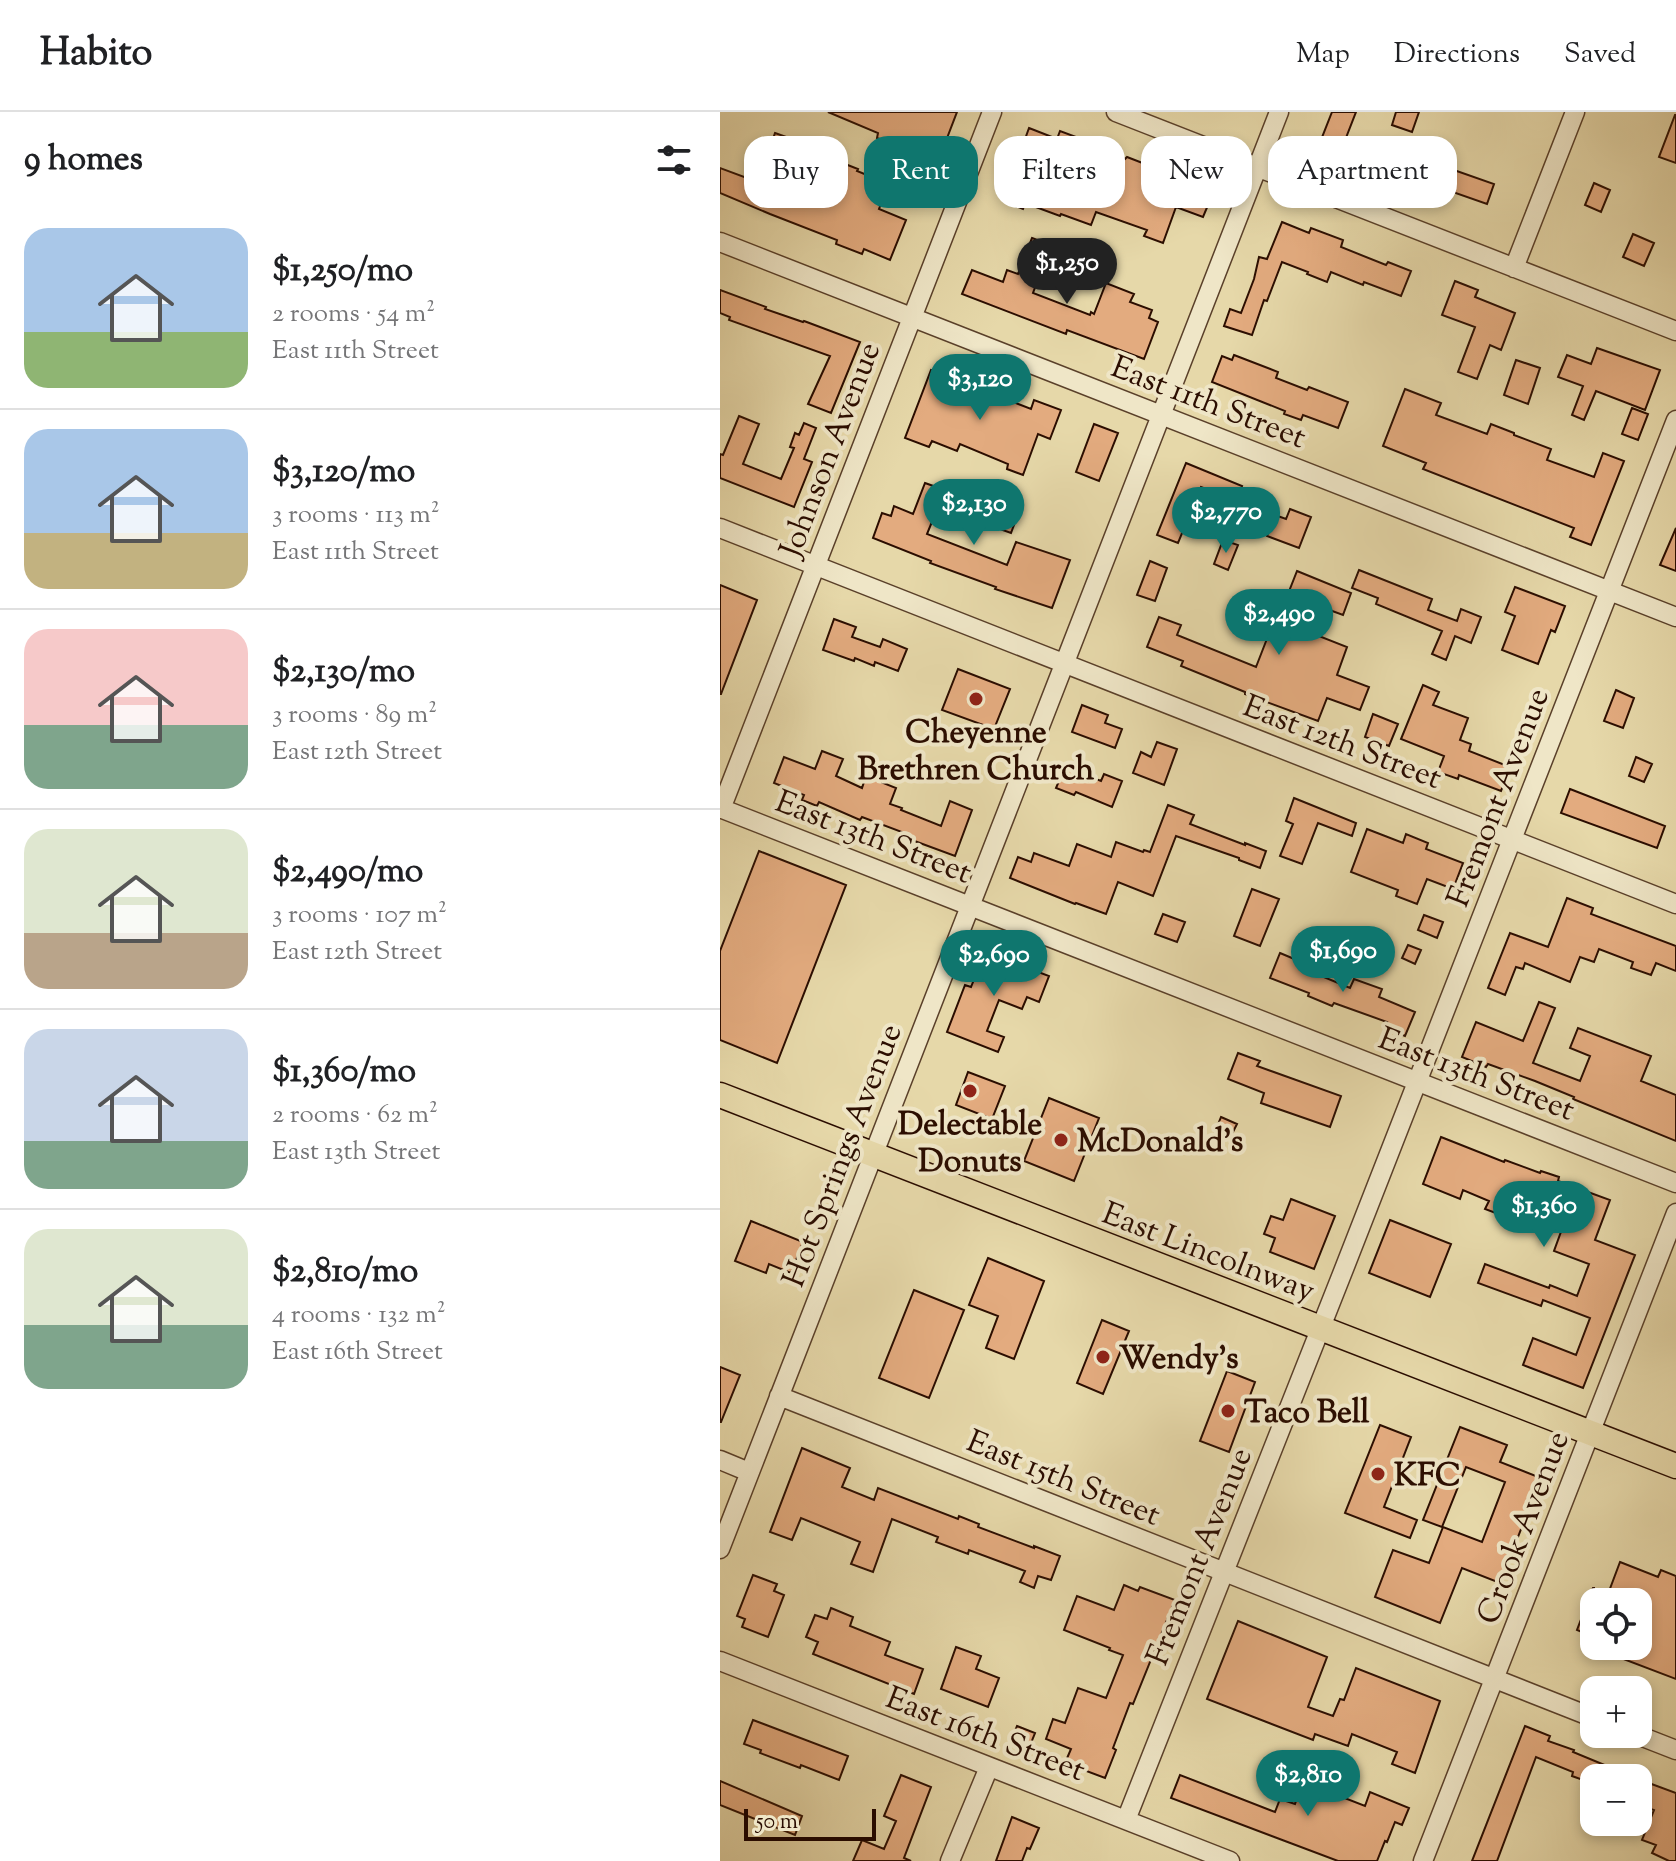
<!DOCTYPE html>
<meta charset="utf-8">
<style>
:root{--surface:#fff;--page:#f2f2f2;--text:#202124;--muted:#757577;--line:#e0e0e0;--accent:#0f766e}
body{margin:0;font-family:"Sorts Mill Goudy",serif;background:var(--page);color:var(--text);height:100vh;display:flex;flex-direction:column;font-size:30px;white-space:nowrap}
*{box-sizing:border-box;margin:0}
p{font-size:26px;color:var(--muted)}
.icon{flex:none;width:44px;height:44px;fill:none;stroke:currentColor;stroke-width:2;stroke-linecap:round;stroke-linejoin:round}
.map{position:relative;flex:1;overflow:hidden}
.panel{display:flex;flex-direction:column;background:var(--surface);width:720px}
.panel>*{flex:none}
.banner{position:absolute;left:24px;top:24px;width:760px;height:72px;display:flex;gap:16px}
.fabs{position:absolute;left:860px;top:1476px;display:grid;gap:16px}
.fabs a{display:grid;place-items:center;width:72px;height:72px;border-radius:16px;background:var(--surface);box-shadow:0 4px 12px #0003;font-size:40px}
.scale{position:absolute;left:24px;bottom:20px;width:132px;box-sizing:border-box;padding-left:8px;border:4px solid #2b0d00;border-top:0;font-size:22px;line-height:28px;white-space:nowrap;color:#2b0d00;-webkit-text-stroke:6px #efe6c7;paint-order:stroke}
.price{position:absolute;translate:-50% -68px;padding:0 18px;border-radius:28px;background:var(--accent);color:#fff;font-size:26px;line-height:52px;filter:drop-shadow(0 2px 4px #0008)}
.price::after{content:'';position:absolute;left:50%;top:48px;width:24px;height:18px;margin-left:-12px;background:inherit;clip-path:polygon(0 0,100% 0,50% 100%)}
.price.current{background:#222;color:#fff}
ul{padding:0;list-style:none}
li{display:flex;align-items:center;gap:24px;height:200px;padding:0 24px}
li+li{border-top:2px solid var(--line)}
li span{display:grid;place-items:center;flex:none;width:224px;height:160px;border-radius:24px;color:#555}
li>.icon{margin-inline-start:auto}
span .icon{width:96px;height:96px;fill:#fffc;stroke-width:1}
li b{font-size:34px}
h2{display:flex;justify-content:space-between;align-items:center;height:96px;padding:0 24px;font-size:34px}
.pill{padding:0 28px;border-radius:24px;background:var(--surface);box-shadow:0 4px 12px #0003;font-size:28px;line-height:72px}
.pill.current{background:var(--accent);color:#fff}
header{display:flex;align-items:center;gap:48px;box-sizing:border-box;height:112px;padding:0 40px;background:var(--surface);border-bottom:2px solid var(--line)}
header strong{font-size:38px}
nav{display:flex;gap:44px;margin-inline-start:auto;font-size:28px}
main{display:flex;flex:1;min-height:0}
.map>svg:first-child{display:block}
.building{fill:#e3ab7f;stroke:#2b0d00;stroke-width:2}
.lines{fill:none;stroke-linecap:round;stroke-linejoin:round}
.minor-casing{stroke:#5a402a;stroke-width:21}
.major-casing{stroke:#2b0d00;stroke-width:27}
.minor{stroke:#efe6c7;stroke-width:18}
.major{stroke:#e6d8a9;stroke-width:24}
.poi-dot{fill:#8f2418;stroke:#efe6c7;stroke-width:3}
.labels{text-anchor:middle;stroke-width:8;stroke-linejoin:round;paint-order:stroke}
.street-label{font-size:32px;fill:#2b0d00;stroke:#efe6c7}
.poi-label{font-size:32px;font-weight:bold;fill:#2b0d00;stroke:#efe6c7;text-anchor:start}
</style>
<header>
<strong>Habito</strong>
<nav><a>Map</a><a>Directions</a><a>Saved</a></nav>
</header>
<main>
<section class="panel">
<h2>9 homes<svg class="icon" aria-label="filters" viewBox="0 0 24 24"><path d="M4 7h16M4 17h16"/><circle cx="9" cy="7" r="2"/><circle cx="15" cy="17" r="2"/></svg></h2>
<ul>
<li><span style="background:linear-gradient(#a9c7e8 65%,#8fb573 0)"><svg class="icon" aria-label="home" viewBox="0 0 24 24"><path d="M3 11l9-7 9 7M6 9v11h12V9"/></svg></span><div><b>$1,250/mo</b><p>2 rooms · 54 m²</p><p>East 11th Street</p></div></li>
<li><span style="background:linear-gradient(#a9c7e8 65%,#c2b280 0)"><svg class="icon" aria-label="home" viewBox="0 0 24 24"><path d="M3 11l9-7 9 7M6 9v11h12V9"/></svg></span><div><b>$3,120/mo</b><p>3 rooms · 113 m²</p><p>East 11th Street</p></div></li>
<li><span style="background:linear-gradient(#f6c9c9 60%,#7fa58c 0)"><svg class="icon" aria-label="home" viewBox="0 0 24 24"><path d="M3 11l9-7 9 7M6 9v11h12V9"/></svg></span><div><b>$2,130/mo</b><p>3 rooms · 89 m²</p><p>East 12th Street</p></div></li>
<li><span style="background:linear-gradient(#dfe7d0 65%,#b9a48a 0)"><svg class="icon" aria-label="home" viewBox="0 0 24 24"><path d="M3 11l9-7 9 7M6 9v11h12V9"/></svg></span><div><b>$2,490/mo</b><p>3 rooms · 107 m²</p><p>East 12th Street</p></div></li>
<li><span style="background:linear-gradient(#c9d6e8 70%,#7fa58c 0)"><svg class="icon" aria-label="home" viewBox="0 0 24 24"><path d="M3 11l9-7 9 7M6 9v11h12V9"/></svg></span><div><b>$1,360/mo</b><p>2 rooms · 62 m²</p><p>East 13th Street</p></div></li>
<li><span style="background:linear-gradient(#dfe7d0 60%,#7fa58c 0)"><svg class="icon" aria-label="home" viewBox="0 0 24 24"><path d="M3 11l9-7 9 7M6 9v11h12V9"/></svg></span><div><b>$2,810/mo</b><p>4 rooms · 132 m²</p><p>East 16th Street</p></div></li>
</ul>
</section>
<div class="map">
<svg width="956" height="1749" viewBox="0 0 956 1749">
<rect width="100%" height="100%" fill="#e6d8a9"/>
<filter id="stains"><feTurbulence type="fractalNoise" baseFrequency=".0025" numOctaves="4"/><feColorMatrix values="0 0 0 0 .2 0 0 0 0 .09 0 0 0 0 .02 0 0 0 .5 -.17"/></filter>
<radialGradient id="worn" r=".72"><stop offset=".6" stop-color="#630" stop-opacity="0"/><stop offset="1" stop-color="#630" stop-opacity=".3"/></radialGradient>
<path class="building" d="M 108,0 L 237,0 L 219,47 L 176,29 L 175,33 L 157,26 L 158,21 Z
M 612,0 L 636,0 L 622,36 L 601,28 Z
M 676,0 L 699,0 L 692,20 L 672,13 Z
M 955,3 L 956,3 L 956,51 L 939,45 Z
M 309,16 L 337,27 L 340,19 L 367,29 L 366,32 L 405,47 L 407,45 L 433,55 L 431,59 L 473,75 L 474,71 L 494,79 L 483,105 L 456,95 L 443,131 L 424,124 L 427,118 L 376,100 L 371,113 L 341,102 L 340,104 L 305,91 L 303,97 L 285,90 L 292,70 L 326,83 L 328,76 L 353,86 L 366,53 L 324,37 L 319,51 L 299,44 Z
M 55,21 L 75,28 L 74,31 L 90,36 L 84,52 L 49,39 Z
M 712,48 L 731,55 L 731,57 L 774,72 L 767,92 L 704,70 Z
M 120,50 L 138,57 L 137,59 L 169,72 L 159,97 L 186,108 L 170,148 L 144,137 L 142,142 L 116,132 L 117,128 L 50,102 L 0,81 L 0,56 L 94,91 L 104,64 L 113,68 Z
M 874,71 L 890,78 L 881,100 L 865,93 Z
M 562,110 L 589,121 L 591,116 L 623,128 L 621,135 L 666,153 L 668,150 L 691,159 L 681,184 L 644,170 L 643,173 L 611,160 L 607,170 L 587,162 L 588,160 L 562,150 L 547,189 L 544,188 L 532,223 L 504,214 L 510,197 L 521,201 L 534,167 L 539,145 L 547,147 Z
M 913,122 L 934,131 L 924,154 L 903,145 Z
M 312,126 L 331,133 L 313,181 L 370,203 L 371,200 L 374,202 L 386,171 L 414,182 L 410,190 L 432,198 L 429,206 L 438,210 L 424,247 L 347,218 L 346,222 L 242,182 L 252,158 L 283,170 L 287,158 L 298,162 Z
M 360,140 L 378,147 L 370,169 L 351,162 Z
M 735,169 L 758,178 L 755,185 L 795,201 L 781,238 L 770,233 L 757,267 L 738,260 L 755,215 L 722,203 Z
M 0,178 L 46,195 L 45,197 L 83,210 L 84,209 L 140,230 L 111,301 L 88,292 L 110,244 L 9,208 L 10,205 L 0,201 Z
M 877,236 L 940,258 L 925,298 L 876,279 L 864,308 L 852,303 L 863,274 L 838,265 L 847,243 L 871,252 Z
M 514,243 L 558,260 L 556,266 L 587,278 L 589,275 L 628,290 L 618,316 L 583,303 L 581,308 L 564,302 L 565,299 L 492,270 L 502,244 L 512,248 Z
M 796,248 L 820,256 L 808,292 L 784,283 Z
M 211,258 L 311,297 L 314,288 L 341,298 L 330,327 L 318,322 L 303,363 L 287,357 L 288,352 L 240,332 L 237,339 L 212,329 L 209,335 L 185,326 Z
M 685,277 L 721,291 L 716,303 L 767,322 L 771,312 L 794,321 L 794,323 L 831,337 L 827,348 L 874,365 L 883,341 L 904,349 L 871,433 L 850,425 L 854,416 L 703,357 L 706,351 L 663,334 Z
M 912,296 L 928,302 L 918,328 L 902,322 Z
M 19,304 L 39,312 L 23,352 L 61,367 L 74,336 L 70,335 L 75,321 L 79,323 L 84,311 L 96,316 L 84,347 L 92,350 L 74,395 L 0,366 L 0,342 L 3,343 Z
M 374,312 L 398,321 L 379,369 L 356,360 Z
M 466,351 L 522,374 L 516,388 L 481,375 L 458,431 L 437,423 Z
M 205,371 L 278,397 L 279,395 L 298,402 L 291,421 L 218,395 L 207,422 L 287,453 L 296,430 L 350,448 L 332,496 L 275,477 L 276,475 L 210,451 L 211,449 L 153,426 L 162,401 L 171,404 L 174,394 L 193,402 Z
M 570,397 L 591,405 L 579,436 L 547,424 L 555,403 L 566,407 Z
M 956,416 L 956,459 L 940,453 Z
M 503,428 L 518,433 L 508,458 L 494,452 Z
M 430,449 L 447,456 L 435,489 L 417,483 Z
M 639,458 L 712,487 L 708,498 L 737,509 L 741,497 L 761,505 L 751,531 L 735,524 L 726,548 L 712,542 L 722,519 L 656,492 L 658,486 L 632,476 Z
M 577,459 L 631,481 L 623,503 L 596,493 L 586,519 L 627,535 L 617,563 L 649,575 L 640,598 L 607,586 L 598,609 L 525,582 L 525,580 L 461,554 L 463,549 L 427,535 L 439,505 L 461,513 L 457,523 L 536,555 L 550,519 L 563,524 L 578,486 L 568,482 Z
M 0,473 L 37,488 L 1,582 L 0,582 Z
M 795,475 L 845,494 L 835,520 L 831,518 L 818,552 L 782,538 L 795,504 L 785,500 Z
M 114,507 L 136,515 L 132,525 L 160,535 L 163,527 L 187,537 L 178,559 L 155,550 L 154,554 L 135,546 L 134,549 L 103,538 Z
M 238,557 L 290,577 L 274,617 L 222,598 Z
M 703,573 L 719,580 L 713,593 L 748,606 L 740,628 L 751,632 L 749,639 L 790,655 L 781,679 L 739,663 L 738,667 L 718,660 L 724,644 L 681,627 Z
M 896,578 L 914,586 L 903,616 L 884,609 Z
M 362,593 L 388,603 L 385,611 L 402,617 L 395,636 L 352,620 Z
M 653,602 L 678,612 L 669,634 L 645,625 Z
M 437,630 L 457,637 L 444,673 L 413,661 L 421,640 L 431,645 Z
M 102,639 L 123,647 L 116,664 L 142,676 L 146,664 L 176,676 L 170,692 L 182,696 L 181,698 L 221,714 L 230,689 L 252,698 L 235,744 L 181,724 L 182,720 L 142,705 L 140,708 L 99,690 L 97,694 L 82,688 L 84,683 L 54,671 L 64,645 L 95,657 Z
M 916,645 L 932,652 L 924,670 L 909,664 Z
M 345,655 L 381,669 L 384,662 L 402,669 L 392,695 L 356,680 L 354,683 L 336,676 Z
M 850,677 L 945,714 L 937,736 L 841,701 Z
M 574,686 L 636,711 L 632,724 L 598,711 L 582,752 L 560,744 L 573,712 L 566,709 Z
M 448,693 L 474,703 L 470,712 L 525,733 L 525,731 L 546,739 L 540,756 L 519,748 L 519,746 L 456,724 L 433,784 L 398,770 L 386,802 L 356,791 L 355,792 L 290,766 L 298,745 L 311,750 L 314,741 L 349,754 L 357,732 L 391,745 L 396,730 L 423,740 L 424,738 L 430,740 Z
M 647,717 L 683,731 L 686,722 L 708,731 L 706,737 L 743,751 L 733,777 L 707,767 L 697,792 L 676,784 L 678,778 L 631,760 Z
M 39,739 L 126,773 L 57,951 L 0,928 L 0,839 Z
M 532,777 L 559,787 L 540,834 L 514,824 Z
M 847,786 L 873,796 L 871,802 L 956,834 L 956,859 L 936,851 L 931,863 L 911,856 L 913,850 L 879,837 L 874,850 L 860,845 L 850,870 L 805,851 L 803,857 L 796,855 L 785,883 L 768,876 L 790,821 L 828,835 Z
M 443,802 L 465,810 L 457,830 L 435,822 Z
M 704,803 L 723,810 L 717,826 L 698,818 Z
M 688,833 L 701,838 L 695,852 L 682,846 Z
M 265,840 L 329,864 L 319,890 L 307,885 L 302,897 L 279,888 L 267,919 L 284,925 L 278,940 L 227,920 L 245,873 L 251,875 Z
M 560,841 L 584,851 L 582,856 L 630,876 L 634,867 L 662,877 L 659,885 L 695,900 L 685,924 L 664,916 L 667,910 L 614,891 L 612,894 L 588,884 L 589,881 L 550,866 Z
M 819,890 L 835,896 L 813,951 L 860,969 L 870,944 L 850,936 L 858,916 L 931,944 L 921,969 L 956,983 L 956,1029 L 853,987 L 854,985 L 815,969 L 768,952 L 766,955 L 742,945 L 756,910 L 803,929 Z
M 518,941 L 540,949 L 537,954 L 621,984 L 610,1015 L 541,991 L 544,981 L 508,967 Z
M 248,960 L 285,974 L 272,1007 L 236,993 Z
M 329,986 L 379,1006 L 354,1069 L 304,1049 Z
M 501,1005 L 517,1012 L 510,1026 L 495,1020 Z
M 721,1025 L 784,1050 L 785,1048 L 820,1061 L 821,1059 L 839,1065 L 838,1069 L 890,1088 L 875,1128 L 915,1143 L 863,1276 L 803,1253 L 813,1226 L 856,1243 L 870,1206 L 823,1188 L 821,1194 L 758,1171 L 765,1152 L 829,1176 L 830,1173 L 857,1184 L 869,1152 L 834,1139 L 846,1106 L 824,1098 L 829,1086 L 804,1077 L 803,1080 L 792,1075 L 781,1103 L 765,1097 L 769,1089 L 743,1078 L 740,1087 L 703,1072 Z
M 571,1087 L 615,1104 L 594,1157 L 550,1140 L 555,1126 L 544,1122 L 551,1104 L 563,1108 Z
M 670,1108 L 731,1132 L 710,1185 L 649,1161 Z
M 31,1109 L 83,1130 L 71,1161 L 49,1152 L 46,1161 L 15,1149 Z
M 268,1146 L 324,1169 L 294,1247 L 266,1236 L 278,1204 L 249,1193 Z
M 194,1178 L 244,1198 L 209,1286 L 159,1266 Z
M 382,1208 L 409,1219 L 383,1282 L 357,1271 Z
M 0,1255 L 20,1263 L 1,1310 L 0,1310 Z
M 507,1259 L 535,1270 L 509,1340 L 480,1329 Z
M 660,1313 L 691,1325 L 664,1395 L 697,1408 L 690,1426 L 625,1401 Z
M 740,1315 L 787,1333 L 780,1350 L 821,1366 L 780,1471 L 742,1456 L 720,1511 L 655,1485 L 673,1438 L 709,1451 L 723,1415 L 762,1430 L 785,1370 L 746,1355 L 722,1415 L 703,1408 Z
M 82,1336 L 130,1356 L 122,1375 L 154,1388 L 158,1376 L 238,1407 L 239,1404 L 259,1412 L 258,1415 L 314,1436 L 314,1434 L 340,1444 L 331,1468 L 318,1464 L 314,1476 L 300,1470 L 305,1459 L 249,1438 L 248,1442 L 216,1430 L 218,1425 L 172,1407 L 153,1460 L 131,1452 L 140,1430 L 81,1406 L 72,1428 L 50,1420 Z
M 900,1450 L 938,1465 L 941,1458 L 956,1464 L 956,1567 L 872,1535 L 918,1534 L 918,1490 L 885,1490 Z
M 33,1463 L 57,1472 L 54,1479 L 64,1483 L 48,1525 L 22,1515 L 25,1507 L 17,1504 Z
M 404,1473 L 418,1479 L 420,1475 L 455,1488 L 413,1592 L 410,1591 L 393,1636 L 396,1638 L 385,1666 L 345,1651 L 351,1637 L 326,1627 L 333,1607 L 345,1611 L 358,1576 L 386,1586 L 403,1543 L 389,1538 L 390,1536 L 344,1518 L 357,1484 L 394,1498 Z
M 873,1476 L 874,1476 L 874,1525 L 857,1518 Z
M 111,1496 L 133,1505 L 130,1514 L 170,1530 L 165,1543 L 203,1557 L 194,1582 L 93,1542 L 98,1530 L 86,1525 L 95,1503 L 107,1507 Z
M 518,1509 L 607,1545 L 588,1595 L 613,1604 L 620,1587 L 624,1588 L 636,1556 L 720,1589 L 695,1661 L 672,1652 L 677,1640 L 632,1622 L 628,1634 L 595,1622 L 593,1628 L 487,1587 Z
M 236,1535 L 261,1544 L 256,1557 L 279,1566 L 268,1595 L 221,1577 Z
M 33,1608 L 128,1644 L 119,1668 L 81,1653 L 80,1656 L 40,1641 L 41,1638 L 24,1632 Z
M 297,1614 L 315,1621 L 309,1636 L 291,1629 Z
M 805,1614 L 830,1624 L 828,1629 L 854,1638 L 853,1640 L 916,1666 L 874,1666 L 874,1672 L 852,1664 L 853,1660 L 816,1645 L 777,1749 L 752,1749 Z
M 594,1658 L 615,1667 L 609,1680 L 645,1694 L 650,1680 L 689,1696 L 682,1713 L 675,1710 L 667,1730 L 665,1729 L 657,1749 L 618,1749 L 451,1686 L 460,1663 L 555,1700 L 560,1687 L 575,1692 L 584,1666 L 590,1668 Z
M 181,1663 L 211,1675 L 184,1746 L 191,1749 L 133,1749 L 142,1728 L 164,1737 L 176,1709 L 164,1704 Z
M 918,1667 L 956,1681 L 956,1749 L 949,1749 L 932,1741 L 936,1733 L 922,1728 L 934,1698 L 922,1694 L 926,1684 L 918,1681 Z
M 0,1669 L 82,1704 L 75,1723 L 0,1693 Z
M 292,1705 L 319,1716 L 310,1737 L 307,1736 L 302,1749 L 276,1749 Z"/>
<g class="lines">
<g class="minor-casing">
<path id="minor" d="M 396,0 L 956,219
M 0,130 L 956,505
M 794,156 L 855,0
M 0,416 L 956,792
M 0,696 L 956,1071
M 1,697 L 272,0
M 59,1284 L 874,1606
M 0,1348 L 29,1360
M 0,1437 L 559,0
M 0,1549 L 510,1749
M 915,1622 L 956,1638
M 406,1708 L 622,1162 L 956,308
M 230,1749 L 269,1655
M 703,1749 L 956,1101"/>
</g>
<g class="major-casing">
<path id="major" d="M 0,983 L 956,1354"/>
</g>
<use href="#minor" class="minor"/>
<use href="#major" class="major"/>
</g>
<g class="poi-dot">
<circle cx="256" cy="587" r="8"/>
<circle cx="250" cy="979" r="8"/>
<circle cx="341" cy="1028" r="8"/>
<circle cx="383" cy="1245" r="8"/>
<circle cx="508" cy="1299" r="8"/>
<circle cx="658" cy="1362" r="8"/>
</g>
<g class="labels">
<g class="street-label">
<text transform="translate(489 289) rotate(21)" y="11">East 11th Street</text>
<text transform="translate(109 337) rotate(-69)" y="11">Johnson Avenue</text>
<text transform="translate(623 629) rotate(21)" y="11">East 12th Street</text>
<text transform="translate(777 685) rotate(-69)" y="11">Fremont Avenue</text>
<text transform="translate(154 724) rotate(21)" y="11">East 13th Street</text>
<text transform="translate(757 961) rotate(21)" y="11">East 13th Street</text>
<text transform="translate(121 1043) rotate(-69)" y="11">Hot Springs Avenue</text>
<text transform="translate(489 1139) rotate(21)" y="11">East Lincolnway</text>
<text transform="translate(344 1365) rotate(22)" y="11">East 15th Street</text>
<text transform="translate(802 1415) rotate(-69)" y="11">Crook Avenue</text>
<text transform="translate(478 1444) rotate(-68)" y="11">Fremont Avenue</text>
<text transform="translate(266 1621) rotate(21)" y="11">East 16th Street</text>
</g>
<g class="poi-label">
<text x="256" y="630" text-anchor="middle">Cheyenne<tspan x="256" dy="37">Brethren Church</tspan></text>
<text x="250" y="1022" text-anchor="middle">Delectable<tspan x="250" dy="37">Donuts</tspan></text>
<text x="357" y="1039">McDonald's</text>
<text x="399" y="1256">Wendy's</text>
<text x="524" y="1310">Taco Bell</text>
<text x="674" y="1373">KFC</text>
</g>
</g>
<rect width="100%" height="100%" filter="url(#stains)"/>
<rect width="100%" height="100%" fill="url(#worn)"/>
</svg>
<div class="fabs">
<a><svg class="icon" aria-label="locate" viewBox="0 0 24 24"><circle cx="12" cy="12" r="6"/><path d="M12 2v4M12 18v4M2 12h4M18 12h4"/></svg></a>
<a>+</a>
<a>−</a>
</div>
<div class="scale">50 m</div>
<b class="price current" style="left:347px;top:194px">$1,250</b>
<b class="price" style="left:260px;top:310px">$3,120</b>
<b class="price" style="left:254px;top:435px">$2,130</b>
<b class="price" style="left:506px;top:443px">$2,770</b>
<b class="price" style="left:559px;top:545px">$2,490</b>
<b class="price" style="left:623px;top:882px">$1,690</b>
<b class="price" style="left:274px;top:886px">$2,690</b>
<b class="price" style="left:824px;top:1137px">$1,360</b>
<b class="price" style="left:588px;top:1706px">$2,810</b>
<div class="banner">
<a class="pill">Buy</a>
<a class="pill current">Rent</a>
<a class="pill">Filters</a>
<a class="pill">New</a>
<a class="pill">Apartment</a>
</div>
</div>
</main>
